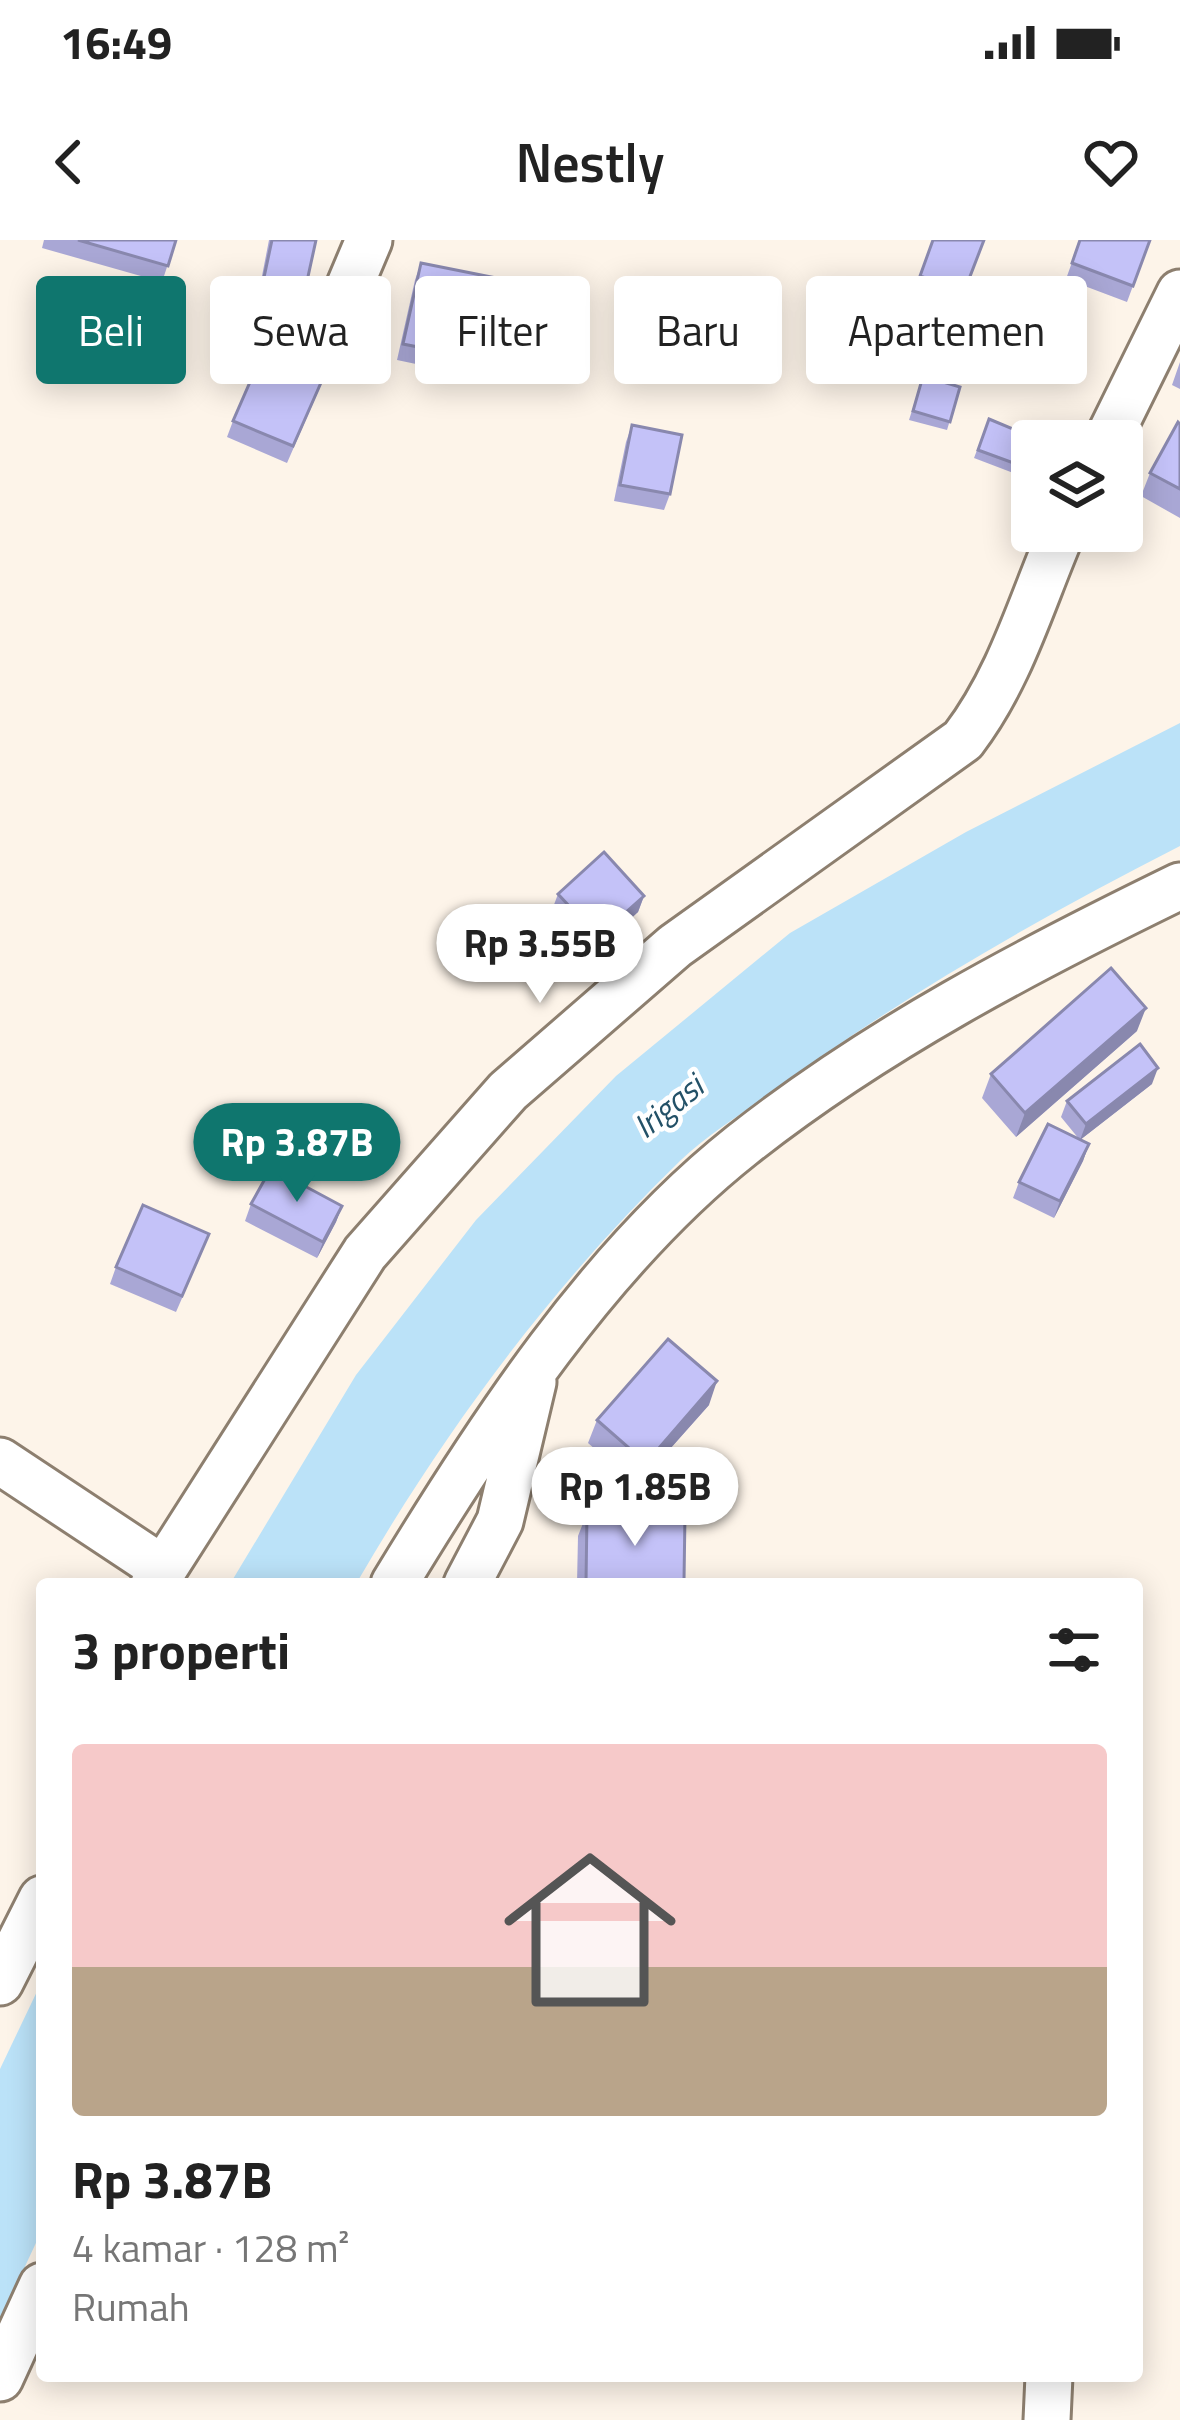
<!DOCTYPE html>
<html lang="id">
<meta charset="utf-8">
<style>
:root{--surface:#fff;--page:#f6f6f6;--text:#222;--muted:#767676;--line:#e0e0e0;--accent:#0f766e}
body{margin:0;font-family:"Titillium Web",sans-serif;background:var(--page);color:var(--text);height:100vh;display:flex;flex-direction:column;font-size:45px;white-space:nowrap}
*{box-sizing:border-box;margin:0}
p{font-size:39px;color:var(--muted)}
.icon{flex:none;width:66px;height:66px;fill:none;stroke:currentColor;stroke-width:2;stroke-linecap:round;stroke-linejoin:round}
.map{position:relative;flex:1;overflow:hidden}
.sheet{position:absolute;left:36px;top:1338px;width:1107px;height:804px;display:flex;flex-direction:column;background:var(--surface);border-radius:12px;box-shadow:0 6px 30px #0003}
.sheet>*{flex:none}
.top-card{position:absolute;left:36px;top:36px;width:1110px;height:108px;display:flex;gap:24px}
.tools{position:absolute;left:1011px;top:180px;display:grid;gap:24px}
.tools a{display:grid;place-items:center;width:132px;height:132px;border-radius:12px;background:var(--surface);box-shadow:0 6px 30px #0003;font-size:60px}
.price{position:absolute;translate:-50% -102px;padding:0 27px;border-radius:42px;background:#fff;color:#222;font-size:39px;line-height:78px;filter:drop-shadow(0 3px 6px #0008)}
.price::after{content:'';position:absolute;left:50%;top:72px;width:36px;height:27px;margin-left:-18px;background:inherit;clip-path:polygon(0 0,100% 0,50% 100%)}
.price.on{background:var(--accent);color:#fff}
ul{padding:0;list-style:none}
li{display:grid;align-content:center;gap:24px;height:636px;padding:0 36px}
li+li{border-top:3px solid var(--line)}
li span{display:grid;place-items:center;height:372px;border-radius:12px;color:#555}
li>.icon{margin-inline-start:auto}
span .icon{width:216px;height:216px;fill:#fffc;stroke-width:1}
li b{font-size:51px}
h2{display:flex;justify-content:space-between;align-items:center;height:144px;padding:0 36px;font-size:51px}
.pill{padding:0 42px;border-radius:12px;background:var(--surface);box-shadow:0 6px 30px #0003;font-size:42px;line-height:108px}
.pill.on{background:var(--accent);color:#fff}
.status{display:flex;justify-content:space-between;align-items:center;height:84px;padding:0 60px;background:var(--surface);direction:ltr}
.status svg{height:33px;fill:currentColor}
header{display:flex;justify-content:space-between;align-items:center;height:156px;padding:0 36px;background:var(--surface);font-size:54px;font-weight:600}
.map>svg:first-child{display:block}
.water{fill:#bbe2f8}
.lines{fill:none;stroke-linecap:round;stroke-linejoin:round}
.minor-casing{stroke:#8d7f6f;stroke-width:51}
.minor{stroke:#fff;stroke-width:45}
.wall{fill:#a9a7d5}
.shaded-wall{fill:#8988ae}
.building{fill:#c4c2f8;stroke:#8988ae;stroke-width:3}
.labels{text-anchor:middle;stroke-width:9;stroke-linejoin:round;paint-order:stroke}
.water-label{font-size:33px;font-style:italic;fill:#235167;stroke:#fff}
</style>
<div class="status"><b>16:49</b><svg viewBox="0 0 49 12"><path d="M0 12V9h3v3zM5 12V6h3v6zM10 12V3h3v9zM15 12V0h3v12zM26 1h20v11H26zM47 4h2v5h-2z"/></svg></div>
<header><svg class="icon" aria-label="back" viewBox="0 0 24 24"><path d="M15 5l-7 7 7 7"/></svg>Nestly<svg class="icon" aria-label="heart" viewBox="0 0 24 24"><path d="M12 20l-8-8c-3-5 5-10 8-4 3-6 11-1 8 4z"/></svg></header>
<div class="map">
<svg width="1180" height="2180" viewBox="0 0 1180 2180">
<rect width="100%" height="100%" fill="#fdf4e9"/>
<path class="water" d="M 1180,483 L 1180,606 C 1039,678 904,755 776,849 C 745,872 709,893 681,920 C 553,1044 445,1190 356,1344 L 230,1344 L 356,1135 L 476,980 L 616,836 L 790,693 L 966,592 Z
M 42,1741 L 42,1990 L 0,2080 L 0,1829 Z"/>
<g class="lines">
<g class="minor-casing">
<path id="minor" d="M 320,116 L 369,0
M 1107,201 L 1180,53
M 0,1221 L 160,1327
M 154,1344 L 365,1013 L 508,851 L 675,706 L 963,500 C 1011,437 1031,363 1062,291
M 394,1344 C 488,1189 599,1018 742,905 C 876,799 1028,720 1180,646
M 467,1344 L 500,1281 L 533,1142
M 0,1742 L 42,1659
M 0,2138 L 42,2046
M 1047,2180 L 1049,2136"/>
</g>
<use href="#minor" class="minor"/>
</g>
<path class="wall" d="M 44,0 L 176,0 L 162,42 L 42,8 Z
M 269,0 L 316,0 L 302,64 L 296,80 L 255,72 Z
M 933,0 L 984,0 L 958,68 L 914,53 Z
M 1080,0 L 1150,0 L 1127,62 L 1066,39 Z
M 421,23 L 479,119 L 473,136 L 397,120 L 415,40 Z
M 1180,122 L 1180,149 L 1172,145 Z
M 923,136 L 960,147 L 947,190 L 909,180 Z
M 321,145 L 287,223 L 227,197 L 233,181 Z
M 989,179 L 1030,196 L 1016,234 L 974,218 Z
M 1180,184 L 1180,278 L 1141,256 L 1150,233 Z
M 632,185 L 670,254 L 664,270 L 614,261 L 626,202 Z
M 558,654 L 644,656 L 638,672 L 592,714 L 552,670 Z
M 1137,791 L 1016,897 L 982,858 L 991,834 Z
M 1152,844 L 1080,900 L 1089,904 L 1083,921 L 1054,978 L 1013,958 L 1019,942 L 1079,899 L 1061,877 L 1067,861 Z
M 251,964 L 342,966 L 336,982 L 317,1018 L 245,981 Z
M 203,1010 L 176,1072 L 110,1044 L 116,1027 Z
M 709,1165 L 637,1246 L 588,1203 L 597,1180 Z
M 587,1273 L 684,1341 L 577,1344 L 578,1296 Z"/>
<path class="shaded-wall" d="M 644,656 L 638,672 L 592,714 L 598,697 Z
M 1146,768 L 1137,791 L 1016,897 L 1025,873 Z
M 1158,828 L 1152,844 L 1080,900 L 1086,884 Z
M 1089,904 L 1083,921 L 1054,978 L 1060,961 Z
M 342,966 L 336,982 L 317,1018 L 323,1002 Z
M 717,1141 L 709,1165 L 637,1246 L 646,1223 Z"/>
<path class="building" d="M 78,0 L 176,0 L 168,26 Z
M 272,0 L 316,0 L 302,64 L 260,56 Z
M 933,0 L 984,0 L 964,52 L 920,36 Z
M 1080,0 L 1150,0 L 1133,46 L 1072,23 Z
M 421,23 L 496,38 L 479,119 L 403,104 Z
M 267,103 L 327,129 L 293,206 L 233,181 Z
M 923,136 L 960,147 L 950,182 L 913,171 Z
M 989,179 L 1030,196 L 1019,225 L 978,210 Z
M 1178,182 L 1180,184 L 1180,249 L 1150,233 Z
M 632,185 L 682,195 L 670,254 L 620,245 Z
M 604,612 L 644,656 L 598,697 L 558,654 Z
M 1111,728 L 1146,768 L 1025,873 L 991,834 Z
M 1140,804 L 1158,828 L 1086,884 L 1067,861 Z
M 1048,884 L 1089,904 L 1060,961 L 1019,942 Z
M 271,928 L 342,966 L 323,1002 L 251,964 Z
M 143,965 L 209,994 L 182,1056 L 116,1027 Z
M 668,1099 L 717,1141 L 646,1223 L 597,1180 Z
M 587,1273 L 685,1274 L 684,1341 L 689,1341 L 689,1344 L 560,1344 L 586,1343 Z"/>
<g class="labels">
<g class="water-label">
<text transform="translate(668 866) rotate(-39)" y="12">Irigasi</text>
</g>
</g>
</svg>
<div class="tools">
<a><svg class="icon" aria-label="layers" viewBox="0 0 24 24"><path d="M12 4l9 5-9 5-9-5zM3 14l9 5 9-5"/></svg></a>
</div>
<b class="price" style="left:540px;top:766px">Rp 3.55B</b>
<b class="price on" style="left:297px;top:965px">Rp 3.87B</b>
<b class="price" style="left:635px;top:1309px">Rp 1.85B</b>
<div class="top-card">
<a class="pill on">Beli</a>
<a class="pill">Sewa</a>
<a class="pill">Filter</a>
<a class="pill">Baru</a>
<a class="pill">Apartemen</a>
</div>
<section class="sheet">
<h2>3 properti<svg class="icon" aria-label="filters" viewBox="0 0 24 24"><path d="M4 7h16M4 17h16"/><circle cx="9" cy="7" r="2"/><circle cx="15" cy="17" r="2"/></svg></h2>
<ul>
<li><span style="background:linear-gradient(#f6c9c9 60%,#b9a48a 0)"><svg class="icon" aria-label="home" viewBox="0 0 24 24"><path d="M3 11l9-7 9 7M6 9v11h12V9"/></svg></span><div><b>Rp 3.87B</b><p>4 kamar · 128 m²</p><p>Rumah</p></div></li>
</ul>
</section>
</div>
